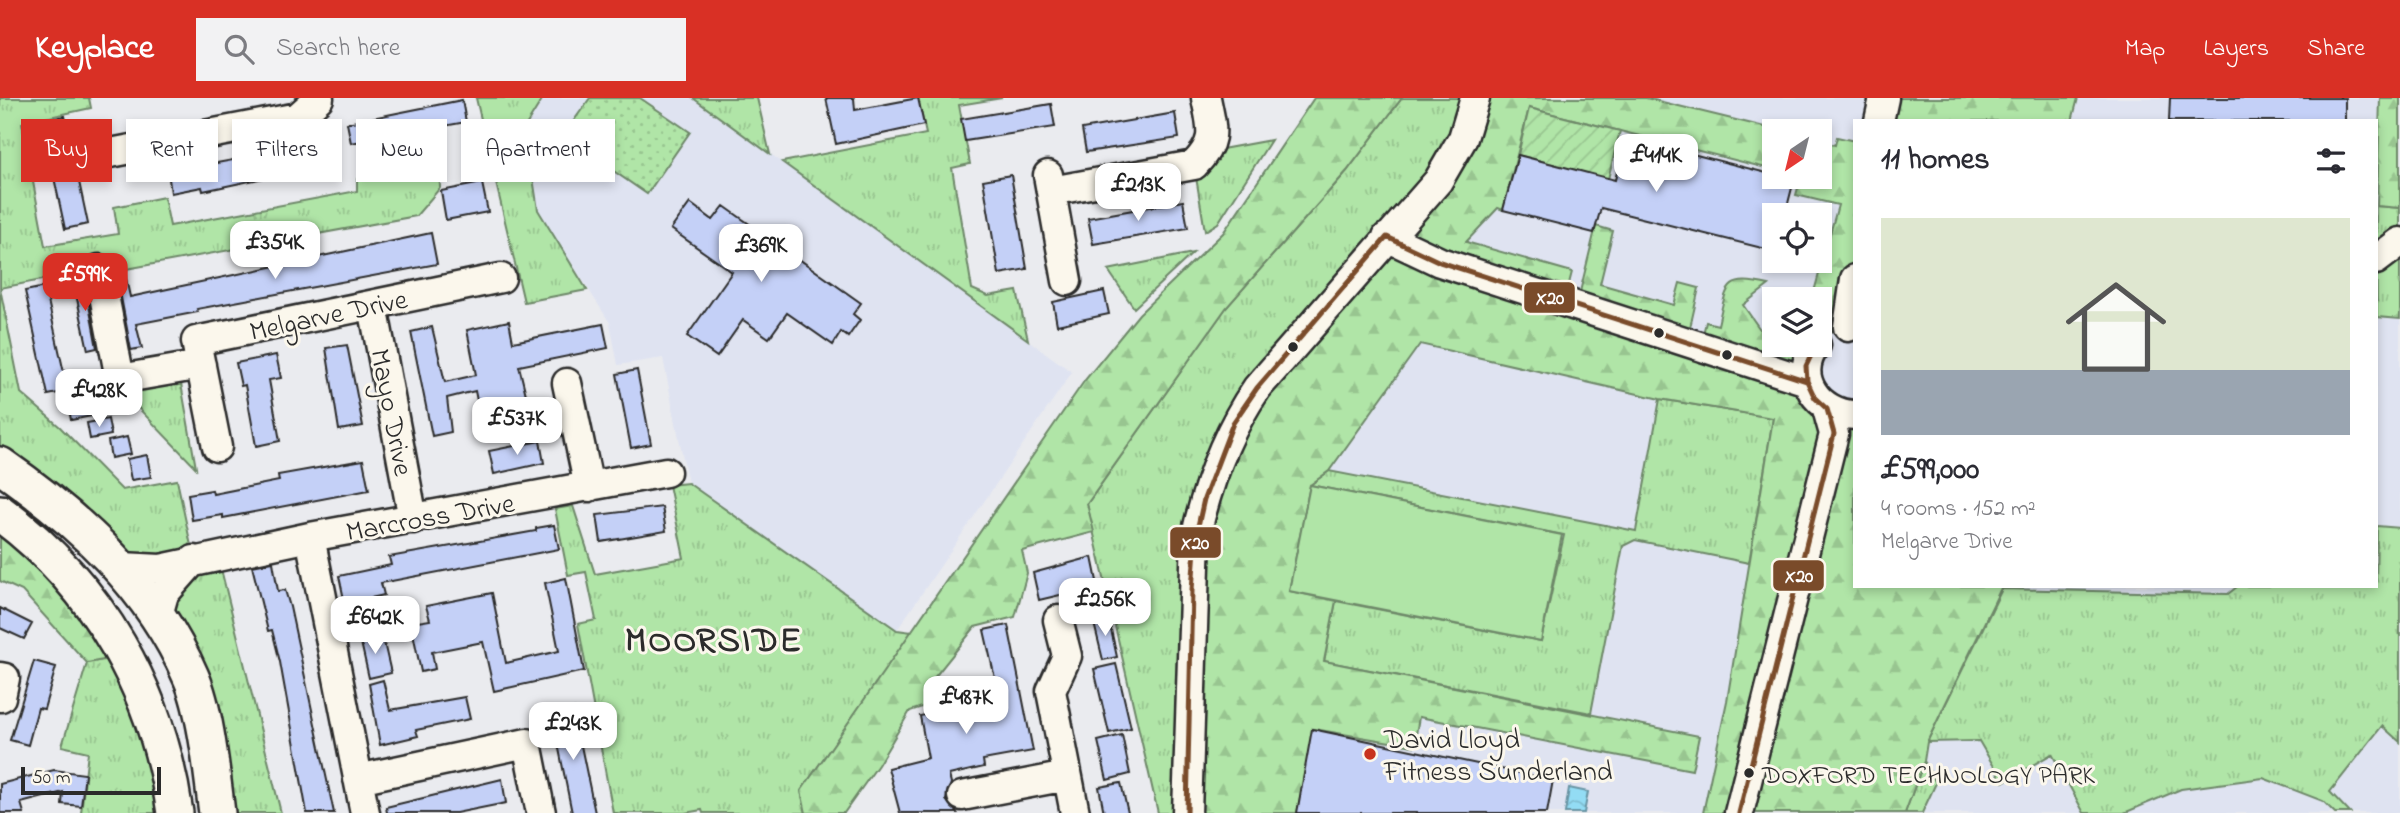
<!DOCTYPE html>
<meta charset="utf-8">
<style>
:root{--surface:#fff;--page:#f2f2f3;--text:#2b2b33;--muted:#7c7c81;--line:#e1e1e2;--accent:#d93025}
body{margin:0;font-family:"Indie Flower",sans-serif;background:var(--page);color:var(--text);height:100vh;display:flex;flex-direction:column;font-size:26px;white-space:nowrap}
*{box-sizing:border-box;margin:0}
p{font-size:23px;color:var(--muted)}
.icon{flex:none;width:38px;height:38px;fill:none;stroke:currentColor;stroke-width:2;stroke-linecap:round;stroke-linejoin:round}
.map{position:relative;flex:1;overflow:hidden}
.panel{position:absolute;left:1853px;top:21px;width:525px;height:469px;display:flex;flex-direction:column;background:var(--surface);border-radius:0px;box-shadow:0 4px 10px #0003}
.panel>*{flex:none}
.banner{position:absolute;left:21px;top:21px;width:665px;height:63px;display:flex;gap:14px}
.needle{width:46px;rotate:215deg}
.buttons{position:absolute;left:1762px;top:21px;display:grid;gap:14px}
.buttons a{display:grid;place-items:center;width:70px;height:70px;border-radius:0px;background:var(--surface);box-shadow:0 4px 10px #0003;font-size:35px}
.scale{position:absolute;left:21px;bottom:18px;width:140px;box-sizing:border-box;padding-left:7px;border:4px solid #2b2b2b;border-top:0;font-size:19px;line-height:24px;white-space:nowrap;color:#2b2b2b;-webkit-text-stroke:5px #fbf7ec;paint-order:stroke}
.price{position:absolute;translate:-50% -60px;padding:0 16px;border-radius:14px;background:#fff;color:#222;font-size:23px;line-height:46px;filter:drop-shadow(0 2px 4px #0008)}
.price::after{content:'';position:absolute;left:50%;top:42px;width:21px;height:16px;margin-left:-10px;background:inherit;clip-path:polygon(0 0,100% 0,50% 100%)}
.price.selected{background:var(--accent);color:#fff}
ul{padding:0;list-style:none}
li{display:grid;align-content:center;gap:14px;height:371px;padding:0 28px}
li+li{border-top:2px solid var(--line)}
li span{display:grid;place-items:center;height:217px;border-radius:0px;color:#555}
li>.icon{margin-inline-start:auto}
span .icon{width:126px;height:126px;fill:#fffc;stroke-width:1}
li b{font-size:30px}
h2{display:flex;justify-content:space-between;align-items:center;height:84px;padding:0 28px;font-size:30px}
.tag{padding:0 24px;border-radius:0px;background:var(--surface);box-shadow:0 4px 10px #0003;font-size:24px;line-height:63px}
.tag.selected{background:var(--accent);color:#fff}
header{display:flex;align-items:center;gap:42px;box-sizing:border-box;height:98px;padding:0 35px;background:var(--accent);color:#fff}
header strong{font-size:33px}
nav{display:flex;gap:38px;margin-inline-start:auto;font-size:24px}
.search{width:490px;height:63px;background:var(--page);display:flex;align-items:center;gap:18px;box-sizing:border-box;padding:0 24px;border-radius:0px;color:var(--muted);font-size:26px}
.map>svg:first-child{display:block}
.built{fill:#dfe3f1;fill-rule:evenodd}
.grass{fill:url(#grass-tufts);stroke:#6e8869;stroke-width:2}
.forest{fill:url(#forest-firs);stroke:#6e8869;stroke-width:2}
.park{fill:url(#park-dots);stroke:#6e8869;stroke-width:2}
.garden{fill:url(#garden-furrows);stroke:#6e8869;stroke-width:2}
.pitch{fill:#b0e5a7;stroke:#6e8869;stroke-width:2}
.water{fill:url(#water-waves);stroke:#6995a4;stroke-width:2}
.building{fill:#c4d0f7;stroke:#2b2b2b;stroke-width:2}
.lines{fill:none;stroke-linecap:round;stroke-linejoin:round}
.minor-casing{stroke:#2b2b2b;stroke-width:33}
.major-casing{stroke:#2b2b2b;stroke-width:40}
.minor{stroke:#fbf7ec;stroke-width:28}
.major{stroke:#fbf7ec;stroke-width:35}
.bus-1-casing{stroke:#fbf7ec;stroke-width:10}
.bus-1{stroke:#7a4b2a;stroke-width:5}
.bus-dot{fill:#2b2b2b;stroke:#fbf7ec;stroke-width:2.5}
.poi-dot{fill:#c8321e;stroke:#fbf7ec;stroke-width:2.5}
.labels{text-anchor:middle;stroke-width:6;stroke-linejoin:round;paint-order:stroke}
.bus-label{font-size:26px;fill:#2b2b2b;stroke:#fbf7ec;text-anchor:start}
.street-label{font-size:28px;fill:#2b2b2b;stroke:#fbf7ec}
.poi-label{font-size:28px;fill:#2b2b2b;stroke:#fbf7ec;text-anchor:start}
.district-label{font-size:35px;font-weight:bold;letter-spacing:2px;fill:#2b2b2b;stroke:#fbf7ec}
.line-badge{stroke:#fbf7ec;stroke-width:2.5}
.badge-label{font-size:19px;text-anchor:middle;font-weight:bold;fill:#fff}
</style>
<header>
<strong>Keyplace</strong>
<div class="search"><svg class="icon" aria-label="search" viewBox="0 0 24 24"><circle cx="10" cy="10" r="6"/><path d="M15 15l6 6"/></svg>Search here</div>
<nav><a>Map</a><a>Layers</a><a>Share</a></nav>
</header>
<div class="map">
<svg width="2400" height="715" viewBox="0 0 2400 715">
<defs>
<pattern id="grass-tufts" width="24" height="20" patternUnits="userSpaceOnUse" patternTransform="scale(1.75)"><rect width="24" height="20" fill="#b0e5a7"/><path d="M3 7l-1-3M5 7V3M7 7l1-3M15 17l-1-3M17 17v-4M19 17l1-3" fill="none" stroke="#98c590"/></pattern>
<pattern id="forest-firs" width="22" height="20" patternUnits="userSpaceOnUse" patternTransform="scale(1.75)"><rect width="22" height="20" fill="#b0e5a7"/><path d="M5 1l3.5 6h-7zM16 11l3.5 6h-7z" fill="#98c590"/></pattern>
<pattern id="park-dots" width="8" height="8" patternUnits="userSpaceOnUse" patternTransform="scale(1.75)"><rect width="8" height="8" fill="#b0e5a7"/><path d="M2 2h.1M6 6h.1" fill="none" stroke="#98c590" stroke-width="1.8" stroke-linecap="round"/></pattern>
<pattern id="garden-furrows" width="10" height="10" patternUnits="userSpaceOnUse" patternTransform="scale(1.75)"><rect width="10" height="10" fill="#b0e5a7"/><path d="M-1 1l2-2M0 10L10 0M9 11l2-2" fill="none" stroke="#98c590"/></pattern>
<pattern id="water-waves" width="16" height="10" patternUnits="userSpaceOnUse" patternTransform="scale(1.75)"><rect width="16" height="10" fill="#93dcf4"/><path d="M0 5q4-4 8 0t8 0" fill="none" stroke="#7fbdd1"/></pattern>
</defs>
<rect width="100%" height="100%" fill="#eaebef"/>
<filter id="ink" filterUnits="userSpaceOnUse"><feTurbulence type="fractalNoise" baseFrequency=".0143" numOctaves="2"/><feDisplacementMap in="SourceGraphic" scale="14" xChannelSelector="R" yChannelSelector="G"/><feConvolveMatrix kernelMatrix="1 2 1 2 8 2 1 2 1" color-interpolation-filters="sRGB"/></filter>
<g filter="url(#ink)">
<path class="built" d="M 543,0 L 693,0 L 1072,274 L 897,532 L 688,385 L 663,260 L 618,267 L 610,225 L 538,112 L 525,29 Z
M 1475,0 L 2400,0 L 2400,715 L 1297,715 L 1336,503 L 1289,493 L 1310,387 L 1329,373 ZM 1855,23 L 2376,23 L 2376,488 L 1855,488 ZM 1774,33 L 1820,33 L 1820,79 L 1774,79 ZM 1774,117 L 1820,117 L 1820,163 L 1774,163 ZM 1774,201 L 1820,201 L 1820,247 L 1774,247 Z"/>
<path class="grass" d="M 0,0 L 89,0 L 91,10 L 22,25 L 45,148 L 118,136 L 114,109 L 164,99 L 170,128 L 357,93 L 357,81 L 439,62 L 440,90 L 416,118 L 110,174 L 99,171 L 0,190 L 21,295 L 60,329 L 122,392 L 177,382 L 194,462 L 221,471 L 281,715 L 217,715 L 163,529 L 0,367 Z
M 476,0 L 543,0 L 525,29 L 538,112 L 587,192 L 524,204 Z
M 693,0 L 757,0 L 770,56 Z
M 918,0 L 1002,0 L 959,7 L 970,66 L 952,70 L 972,191 L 988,198 L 1017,193 L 1028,242 L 782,64 L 926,36 Z
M 1402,0 L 1475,0 L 1387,139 L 1187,715 L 1158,715 L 1087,406 L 1226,210 L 1347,73 Z
M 1271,42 L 1218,125 L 1205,133 L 1194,67 L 1206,54 Z
M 2376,108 L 2400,110 L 2400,221 L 2377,219 Z
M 1193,155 L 1134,210 L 1108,172 Z
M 180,280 L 196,370 L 120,291 Z
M 1660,301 L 1773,320 L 1749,465 L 1635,442 L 1623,448 L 1591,615 L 1324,563 L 1336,503 L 1541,543 L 1564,437 L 1310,387 L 1329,373 L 1636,433 Z
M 688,385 L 897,532 L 912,534 L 801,693 L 806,715 L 703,715 L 702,712 L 685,715 L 613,715 L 578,526 L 596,522 L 586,474 L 568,477 L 555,411 L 573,408 L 595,476 L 684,460 L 669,387 Z
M 2377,428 L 2400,430 L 2400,644 L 2382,628 L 2330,694 L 2350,715 L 2335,715 L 2323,703 L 2263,680 L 2181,691 L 2124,715 L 2084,715 L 2052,656 L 2003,684 L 1979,643 L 1927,644 L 2002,491 L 2228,496 L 2238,488 L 2376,488 Z
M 125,558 L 175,715 L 81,715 L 88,654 L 62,648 L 87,565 Z
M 1924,663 L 1936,685 L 1922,715 L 1905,715 Z"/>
<path class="forest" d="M 1314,0 L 1402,0 L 1347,73 L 1226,210 L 1087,406 L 1094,434 L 1022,453 L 1027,475 L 1015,519 L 975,529 L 925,591 L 928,607 L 910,613 L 878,667 L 844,715 L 806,715 L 801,693 L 1085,282 L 1139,216 L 1223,135 Z
M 1475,0 L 1646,0 L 1781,33 L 1774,33 L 1774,72 L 1529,10 L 1503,112 L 1498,110 L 1466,144 L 1572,174 L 1564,205 L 1700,248 L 1706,224 L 1718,227 C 1727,187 1725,177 1769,187 L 1743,207 L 1766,240 L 1774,235 L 1774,247 L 1816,247 L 1807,283 L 1855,317 L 1855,488 L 2002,488 L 1927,644 L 1924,663 L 1905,715 L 1703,715 L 1727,603 L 1773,320 L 1660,301 L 1420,246 L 1329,373 L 1310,387 L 1289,493 L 1336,503 L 1324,563 L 1699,638 L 1692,672 L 1419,619 L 1414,648 L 1313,631 L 1297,715 L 1187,715 L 1192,492 L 1233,325 L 1387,139 Z
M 1884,0 L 2078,0 L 2072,23 L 1879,23 Z
M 2380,0 L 2400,0 L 2400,110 L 2377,108 Z
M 1837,39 L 1855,43 L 1855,230 L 1828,234 L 1820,241 L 1820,201 L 1812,201 L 1838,107 L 1796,97 L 1801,79 L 1820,79 L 1820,43 L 1835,47 Z
M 1596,128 L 1613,133 L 1600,186 L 1674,207 L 1680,185 L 1699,190 L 1689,234 L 1579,198 Z
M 0,415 L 125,558 L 87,565 L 22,493 L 0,483 Z"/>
<path class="park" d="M 590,0 L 640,0 L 690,34 L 647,96 L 563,38 Z"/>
<path class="garden" d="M 1529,10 L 1620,33 L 1608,81 L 1518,57 Z"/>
<path class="pitch" d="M 1310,387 L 1562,437 L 1541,543 L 1289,493 Z"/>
<path class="water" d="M 1569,690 L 1588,694 L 1584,715 L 1565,715 Z"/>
<path class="building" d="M 826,0 L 854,0 L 855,12 L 918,0 L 924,27 L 836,46 Z
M 2170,0 L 2345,0 L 2345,23 L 2169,23 Z
M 462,2 L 466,24 L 351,45 L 347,25 Z
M 1051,6 L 1055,29 L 965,43 L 961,21 Z
M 1175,15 L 1179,40 L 1086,54 L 1082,31 Z
M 65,18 L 88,126 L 65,131 L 42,23 Z
M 1626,39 L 1794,82 L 1785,117 L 1774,117 L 1774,153 L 1601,110 L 1594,135 L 1503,112 L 1518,57 L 1615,82 Z
M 335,43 L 339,64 L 203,93 L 202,89 L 171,95 L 168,74 Z
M 1011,77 L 1027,171 L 999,176 L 983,82 Z
M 482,85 L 488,114 L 446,122 L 441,93 Z
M 1183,103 L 1188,130 L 1093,146 L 1088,120 Z
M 690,105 L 713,122 L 724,108 L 861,205 L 853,216 L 860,222 L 848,239 L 841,234 L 833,247 L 787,215 L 769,240 L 743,222 L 717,259 L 687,238 L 732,174 L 671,131 Z
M 431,135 L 437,166 L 197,211 L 198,214 L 136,226 L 142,250 L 131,252 L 117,178 L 125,176 L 130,199 Z
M 84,180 L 97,250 L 88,252 L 73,182 Z
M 45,189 L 68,293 L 48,297 L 25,193 Z
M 1104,193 L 1109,216 L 1057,227 L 1053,204 Z
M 509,223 L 513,244 L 603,226 L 608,250 L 519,268 L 527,301 L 531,300 L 535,315 L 482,327 L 475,293 L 447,300 L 451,334 L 432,338 L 411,234 L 432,229 L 445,284 L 476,277 L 467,232 Z
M 347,247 L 363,328 L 339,332 L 326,250 Z
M 276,257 L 281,280 L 269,282 L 280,343 L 256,348 L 245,287 L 241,288 L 236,265 Z
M 637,272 L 651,346 L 631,350 L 617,276 Z
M 89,302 L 92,318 L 71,322 L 68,306 Z
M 108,321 L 111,337 L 90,341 L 87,325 Z
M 127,339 L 131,356 L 111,360 L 108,343 Z
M 540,343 L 544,365 L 494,376 L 489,353 Z
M 147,357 L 151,379 L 131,382 L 127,361 Z
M 363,362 L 369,392 L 223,420 L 223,417 L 192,422 L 188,396 L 212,392 L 213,396 L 243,390 L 279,383 L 278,377 Z
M 662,409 L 666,433 L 601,444 L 597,417 Z
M 554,427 L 559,451 L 381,485 L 384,497 L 345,506 L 339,478 L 391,467 L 389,459 L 536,433 L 536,430 Z
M 1092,459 L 1098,488 L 1039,502 L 1033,475 Z
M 273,464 L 278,493 L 285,492 L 290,509 L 334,715 L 307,715 L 280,564 L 272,532 L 268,533 L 252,468 Z
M 566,480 L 584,573 L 494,593 L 483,544 L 432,554 L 435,571 L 421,574 L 411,525 L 430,522 L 426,508 L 492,495 L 506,565 L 559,553 L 545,485 Z
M 0,510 L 32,526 L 24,541 L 0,530 Z
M 1108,518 L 1117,559 L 1103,562 L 1093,521 Z
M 1008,527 L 1033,653 L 983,662 L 984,669 L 949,677 L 951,685 L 946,702 L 957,715 L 900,715 L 888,670 L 928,660 L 920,618 L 955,611 L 950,587 L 965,584 L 971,612 L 983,615 L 1002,611 L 984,532 Z
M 382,536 L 391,575 L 369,580 L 360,540 Z
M 34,563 L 56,569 L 44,611 L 38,610 L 28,647 L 10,642 Z
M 1116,566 L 1131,630 L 1109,635 L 1094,571 Z
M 383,582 L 390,612 L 465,599 L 470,621 L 416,632 L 418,638 L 380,647 L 369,586 Z
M 574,611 L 579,638 L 595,715 L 572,715 L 552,616 Z
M 1312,631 L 1553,682 L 1547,715 L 1297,715 Z
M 1122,637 L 1130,676 L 1107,682 L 1098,643 Z
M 54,672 L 85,676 L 81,708 L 62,706 L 63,694 L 21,705 L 24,715 L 0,715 L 0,686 Z
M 502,681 L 506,705 L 456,715 L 387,715 L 386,709 Z
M 1121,685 L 1128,715 L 1104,715 L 1099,689 Z"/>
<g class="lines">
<g class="minor-casing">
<path id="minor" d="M 1879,23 L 1884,0
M 100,57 L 298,19 L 319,0
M 1048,77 L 1067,183
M 1051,93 L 1194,67 C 1218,43 1212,31 1206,0
M 1387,139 L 1440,164 L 1807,283
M 2376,162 L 2400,144
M 99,171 L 120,281 L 201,267
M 373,208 L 413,421
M 1848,229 L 1855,181
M 1816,247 C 1791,279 1819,316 1855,317
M 567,285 L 589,389
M 217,349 L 196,243 L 501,180
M 310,439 L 365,715
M 122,469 L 161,471 L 310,439 L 666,374
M 157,521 L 164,496 L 194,462
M 1058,522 L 1067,558 L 1051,593 L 1075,715
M 0,579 L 5,580 L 1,599
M 358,681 L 527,645 L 541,715
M 962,698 L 1067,678
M 1187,715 L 1196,437 C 1208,384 1226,335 1257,290 L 1438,83 L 1463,40 L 1475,0
M 1739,715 L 1834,336 L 1827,311"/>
</g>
<g class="major-casing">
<path id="major" d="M 0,367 C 79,422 152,488 191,579 C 206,613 212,676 217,715
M 0,415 C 99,488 158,594 175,715"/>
</g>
<use href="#minor" class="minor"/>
<use href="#major" class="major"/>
<g class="bus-1-casing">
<path id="bus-1" d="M 1187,715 L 1192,492 L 1196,437 L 1204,401 L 1233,325 L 1257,290 L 1387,139 L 1440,164 L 1807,283
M 1739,715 L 1834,336 L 1827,311 L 1815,300 L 1807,283 L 1806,268 L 1816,247"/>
</g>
<use href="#bus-1" class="bus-1"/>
</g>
</g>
<g class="bus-dot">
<circle cx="1659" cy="235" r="6"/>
<circle cx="1293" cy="249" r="6"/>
<circle cx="1727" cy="257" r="6"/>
<circle cx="1749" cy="675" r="6"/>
</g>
<circle class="poi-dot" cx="1370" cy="656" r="7"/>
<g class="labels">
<g class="bus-label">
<text x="1762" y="685">DOXFORD TECHNOLOGY PARK</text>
</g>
<g class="street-label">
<text transform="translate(328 216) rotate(-12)" y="10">Melgarve Drive</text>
<text transform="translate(393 314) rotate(79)" y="10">Mayo Drive</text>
<text transform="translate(430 418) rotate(-10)" y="10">Marcross Drive</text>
</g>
<g class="poi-label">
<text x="1384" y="650">David Lloyd<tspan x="1384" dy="32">Fitness Sunderland</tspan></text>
</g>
<g class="district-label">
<text x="714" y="553">MOORSIDE</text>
</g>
</g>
<g class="line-badge">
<rect x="1523" y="183" width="53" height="33" rx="7" fill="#7a4b2a"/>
<rect x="1169" y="428" width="53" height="33" rx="7" fill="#7a4b2a"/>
<rect x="1772" y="461" width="53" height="33" rx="7" fill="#7a4b2a"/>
</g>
<g class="badge-label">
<text x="1550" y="206">X20</text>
<text x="1195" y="451">X20</text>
<text x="1799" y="484">X20</text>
</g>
</svg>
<div class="buttons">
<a><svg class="needle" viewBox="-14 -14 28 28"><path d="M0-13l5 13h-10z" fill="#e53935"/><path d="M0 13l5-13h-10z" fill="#7c7c81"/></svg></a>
<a><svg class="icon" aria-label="locate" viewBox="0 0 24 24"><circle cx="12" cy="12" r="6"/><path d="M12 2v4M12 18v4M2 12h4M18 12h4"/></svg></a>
<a><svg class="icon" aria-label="layers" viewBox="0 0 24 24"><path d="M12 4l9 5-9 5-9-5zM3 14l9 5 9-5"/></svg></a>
</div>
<div class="scale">50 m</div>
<b class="price" style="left:1656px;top:96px">£414K</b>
<b class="price" style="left:1138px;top:125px">£213K</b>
<b class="price" style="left:275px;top:183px">£354K</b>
<b class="price" style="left:761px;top:186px">£369K</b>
<b class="price selected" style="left:85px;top:215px">£599K</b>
<b class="price" style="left:99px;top:331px">£428K</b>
<b class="price" style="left:517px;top:359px">£537K</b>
<b class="price" style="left:1105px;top:540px">£256K</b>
<b class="price" style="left:375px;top:558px">£642K</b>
<b class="price" style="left:966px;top:638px">£487K</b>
<b class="price" style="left:573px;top:664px">£243K</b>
<div class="banner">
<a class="tag selected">Buy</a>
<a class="tag">Rent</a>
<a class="tag">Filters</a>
<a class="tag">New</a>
<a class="tag">Apartment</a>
</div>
<section class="panel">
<h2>11 homes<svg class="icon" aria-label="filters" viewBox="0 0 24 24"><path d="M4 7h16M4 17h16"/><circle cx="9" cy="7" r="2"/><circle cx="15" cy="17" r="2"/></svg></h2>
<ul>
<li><span style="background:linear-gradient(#dfe7d0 70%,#9aa5b1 0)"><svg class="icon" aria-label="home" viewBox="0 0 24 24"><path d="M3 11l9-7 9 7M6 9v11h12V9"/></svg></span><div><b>£599,000</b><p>4 rooms · 152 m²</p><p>Melgarve Drive</p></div></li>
</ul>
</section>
</div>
